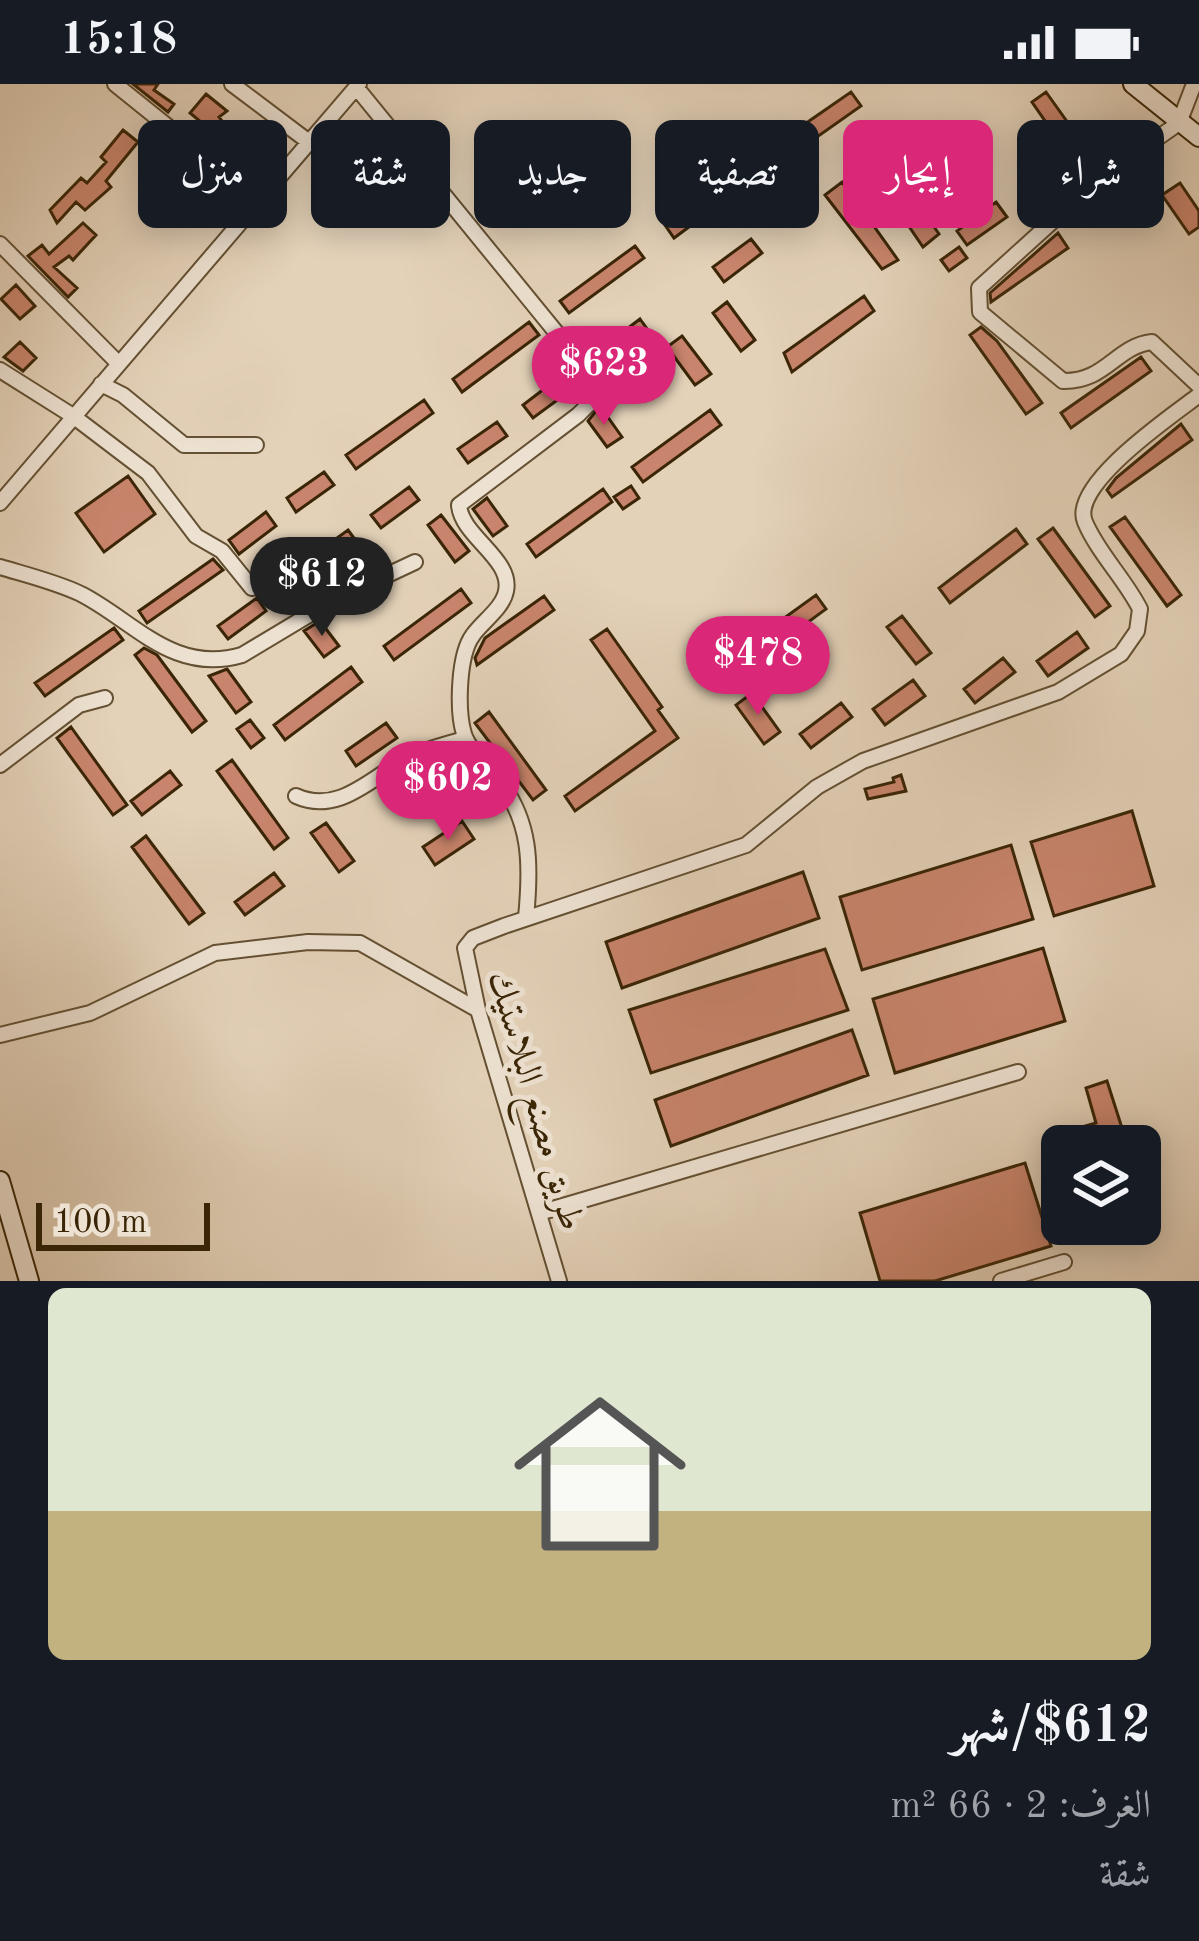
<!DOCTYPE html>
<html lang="ar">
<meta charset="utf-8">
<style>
:root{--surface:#171b24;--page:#20242c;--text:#f1f3f6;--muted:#9ea1a6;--accent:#db2777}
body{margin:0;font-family:"Old Standard TT",Amiri,serif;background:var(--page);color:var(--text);direction:rtl;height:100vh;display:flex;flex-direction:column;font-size:45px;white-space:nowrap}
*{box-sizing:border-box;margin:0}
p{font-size:39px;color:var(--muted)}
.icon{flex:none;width:66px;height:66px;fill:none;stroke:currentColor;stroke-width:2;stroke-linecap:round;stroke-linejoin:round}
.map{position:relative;height:1197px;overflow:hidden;direction:ltr}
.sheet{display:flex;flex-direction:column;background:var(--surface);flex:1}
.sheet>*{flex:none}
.hud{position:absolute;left:36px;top:36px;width:1128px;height:108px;direction:rtl;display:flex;gap:24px}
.tools{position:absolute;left:1041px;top:1041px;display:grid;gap:24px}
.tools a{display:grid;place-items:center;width:120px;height:120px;border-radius:18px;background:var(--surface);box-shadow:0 6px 30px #0003;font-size:60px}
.scale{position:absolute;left:36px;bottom:30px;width:174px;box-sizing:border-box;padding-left:12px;border:6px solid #3a2506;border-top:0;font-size:33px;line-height:42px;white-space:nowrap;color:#3a2506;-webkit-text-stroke:9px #ede1d1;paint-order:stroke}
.price{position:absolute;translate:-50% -102px;padding:0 27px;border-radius:42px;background:var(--accent);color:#fff;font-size:39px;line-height:78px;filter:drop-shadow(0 3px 6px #0008)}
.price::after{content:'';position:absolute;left:50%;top:72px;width:36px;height:27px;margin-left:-18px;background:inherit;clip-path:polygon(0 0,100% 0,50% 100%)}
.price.active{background:#222;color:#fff}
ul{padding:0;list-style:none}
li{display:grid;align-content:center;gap:24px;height:636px;padding:0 48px}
li span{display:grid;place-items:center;height:372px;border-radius:18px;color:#555}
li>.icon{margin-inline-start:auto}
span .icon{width:216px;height:216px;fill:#fffc;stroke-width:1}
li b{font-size:51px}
.pill{padding:0 42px;border-radius:18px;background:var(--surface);box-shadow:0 6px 30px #0003;font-size:42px;line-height:108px}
.pill.active{background:var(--accent);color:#fff}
.status{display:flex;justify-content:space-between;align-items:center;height:84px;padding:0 60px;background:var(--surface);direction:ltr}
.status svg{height:33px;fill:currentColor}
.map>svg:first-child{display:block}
.building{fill:#c8846c;stroke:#3a2506;stroke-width:3}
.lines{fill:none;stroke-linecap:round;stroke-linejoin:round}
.street-casing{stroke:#645032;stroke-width:18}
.secondary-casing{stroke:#3a2506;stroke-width:22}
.street{stroke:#ede1d1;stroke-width:14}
.secondary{stroke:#ede1d1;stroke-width:18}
.labels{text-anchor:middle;stroke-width:10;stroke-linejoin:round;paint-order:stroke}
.street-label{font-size:36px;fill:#3a2506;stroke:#ede1d1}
</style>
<div class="status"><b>15:18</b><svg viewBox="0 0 49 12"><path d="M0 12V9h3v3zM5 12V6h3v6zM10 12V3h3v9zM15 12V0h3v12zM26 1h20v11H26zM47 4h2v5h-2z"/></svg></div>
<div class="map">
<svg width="1199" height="1197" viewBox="0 0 1199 1197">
<rect width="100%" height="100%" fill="#e3d1b8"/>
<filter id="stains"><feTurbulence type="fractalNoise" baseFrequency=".00167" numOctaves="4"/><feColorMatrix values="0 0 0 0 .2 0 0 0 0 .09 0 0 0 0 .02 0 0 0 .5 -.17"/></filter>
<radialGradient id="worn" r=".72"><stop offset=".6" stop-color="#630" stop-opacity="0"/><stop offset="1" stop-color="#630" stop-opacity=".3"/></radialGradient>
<path class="building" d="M 133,0 L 158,0 L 154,6 L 174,20 L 168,28 Z
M 851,8 L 861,22 L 783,77 L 773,62 Z
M 1046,8 L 1073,46 L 1059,57 L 1032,18 Z
M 206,10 L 227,27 L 219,33 L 222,37 L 213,48 L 190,29 Z
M 123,46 L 138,58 L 106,97 L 111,103 L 85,126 L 76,118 L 57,139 L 50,126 L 81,94 L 87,99 L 106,78 L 101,73 Z
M 881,67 L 939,150 L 923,163 L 868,82 Z
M 1057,78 L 1066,92 L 1028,118 L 1019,104 Z
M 742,84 L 751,97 L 674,154 L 665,141 Z
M 842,98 L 856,117 L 898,176 L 882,185 L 825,111 Z
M 1180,99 L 1199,127 L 1199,143 L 1189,150 L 1162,111 Z
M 1130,101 L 1139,114 L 1100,141 L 1091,128 Z
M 996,118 L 1007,133 L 967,161 L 957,147 Z
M 83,139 L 96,151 L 73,176 L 69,172 L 54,183 L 77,204 L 68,213 L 28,172 L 42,161 L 49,170 Z
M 1058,149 L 1068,164 L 991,218 L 990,209 Z
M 751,155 L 762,169 L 724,198 L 713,183 Z
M 635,162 L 644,174 L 569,229 L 560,217 Z
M 959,163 L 967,174 L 949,187 L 941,176 Z
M 16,201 L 35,222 L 20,235 L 1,215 Z
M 864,212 L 874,227 L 792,288 L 784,269 Z
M 727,218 L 755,256 L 741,267 L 713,229 Z
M 640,235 L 650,249 L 612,277 L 602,264 Z
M 529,238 L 539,251 L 462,308 L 453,295 Z
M 981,243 L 997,257 L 1042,319 L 1026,330 L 970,251 Z
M 682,252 L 711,290 L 695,301 L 667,263 Z
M 20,258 L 36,274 L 23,287 L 4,273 Z
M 1141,273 L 1151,287 L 1071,344 L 1061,329 Z
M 561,292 L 571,306 L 533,334 L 523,321 Z
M 424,316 L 433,329 L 356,385 L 346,371 Z
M 600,322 L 622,353 L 607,363 L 588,337 Z
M 710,326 L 721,341 L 643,398 L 632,383 Z
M 497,338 L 507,352 L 468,379 L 458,365 Z
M 1181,340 L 1192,356 L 1112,413 L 1107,406 L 1116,394 Z
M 324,388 L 334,401 L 296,428 L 287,414 Z
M 128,392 L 155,430 L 104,468 L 76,429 Z
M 631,402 L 639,414 L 623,425 L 614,413 Z
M 409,403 L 419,416 L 381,444 L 371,431 Z
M 603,405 L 612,418 L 536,473 L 527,460 Z
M 487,414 L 507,442 L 493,452 L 473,425 Z
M 266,428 L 276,442 L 239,470 L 229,456 Z
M 441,431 L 469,467 L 455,478 L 428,441 Z
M 1125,433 L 1181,511 L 1167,522 L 1110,443 Z
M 1053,444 L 1110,522 L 1095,533 L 1038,455 Z
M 1016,445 L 1027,460 L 950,519 L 939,504 Z
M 348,446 L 359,461 L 319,490 L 308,475 Z
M 213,475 L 223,486 L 147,539 L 139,527 Z
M 461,505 L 471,519 L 394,576 L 384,562 Z
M 816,511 L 826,525 L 747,583 L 736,569 Z
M 544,512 L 554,526 L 477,581 L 475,574 L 485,554 Z
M 257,514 L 266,527 L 228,555 L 218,542 Z
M 902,532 L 931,569 L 916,580 L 887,543 Z
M 320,537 L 339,562 L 324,573 L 304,547 Z
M 114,544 L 123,556 L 45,612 L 35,599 Z
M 607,545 L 662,623 L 658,626 L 678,654 L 575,727 L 565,712 L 655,647 L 591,556 Z
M 1077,548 L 1088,564 L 1048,592 L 1037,577 Z
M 144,564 L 157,571 L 206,637 L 192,648 L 135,571 Z
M 1003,574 L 1015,588 L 975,619 L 964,605 Z
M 351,583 L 362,598 L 285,656 L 274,641 Z
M 227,585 L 251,618 L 236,629 L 209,592 Z
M 913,596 L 925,612 L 885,641 L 873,625 Z
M 752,609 L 780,648 L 764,660 L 736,621 Z
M 841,619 L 852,633 L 811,664 L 800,650 Z
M 489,628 L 546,706 L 533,716 L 475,639 Z
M 250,636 L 264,654 L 251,664 L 237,645 Z
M 386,639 L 397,654 L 356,682 L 346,667 Z
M 71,643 L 127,721 L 113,731 L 57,654 Z
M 232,676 L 288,754 L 274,765 L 217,687 Z
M 453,679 L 481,719 L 466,729 L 438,689 Z
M 170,687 L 181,701 L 142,731 L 131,717 Z
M 901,691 L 906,707 L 868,715 L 865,705 L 894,698 L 893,694 Z
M 1132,727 L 1154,802 L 1054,832 L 1031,758 Z
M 462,737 L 474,755 L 435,781 L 423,763 Z
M 326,739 L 354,777 L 339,788 L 311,749 Z
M 146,752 L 204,829 L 189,840 L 132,763 Z
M 1011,761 L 1033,835 L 862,886 L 840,813 Z
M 803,788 L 819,834 L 622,904 L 606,858 Z
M 274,789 L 284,802 L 245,831 L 235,818 Z
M 1043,864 L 1065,937 L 895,989 L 873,915 Z
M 825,865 L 848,926 L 651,989 L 629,926 Z
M 852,946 L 868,991 L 671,1062 L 655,1016 Z
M 1107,997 L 1122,1044 L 1089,1055 L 1085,1042 L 1096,1039 L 1086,1004 Z
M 1025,1079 L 1051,1162 L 935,1197 L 880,1197 L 860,1129 Z"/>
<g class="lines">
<g class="street-casing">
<path id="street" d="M 115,0 L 259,116
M 232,0 L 309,58
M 1194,0 L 1179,39 L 1099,95 L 979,204 L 980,228 L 1063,297 C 1106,298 1116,262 1152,258 L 1199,302
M 356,3 L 595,296 L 589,320 L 578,331 L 459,421 C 461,452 513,475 506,507 C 503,524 482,538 473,551 C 458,571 457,627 464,650 C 469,666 487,681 497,694 C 532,737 531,782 526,834
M 0,160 L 118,279
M 0,286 L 73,332 L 148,389 L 196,452 L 222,467 L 252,504
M 101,300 L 123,311 L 184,361 L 256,361
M 0,419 L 359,0
M 0,483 C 27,491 56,498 81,510 C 134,537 173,591 242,571 L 332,517 L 415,478
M 0,681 L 79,621 L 105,614
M 296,712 C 340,732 373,691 410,673 C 427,665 446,660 465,655
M 0,951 L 90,929 L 215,869 L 308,858 L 360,859 L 478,926
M 539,1129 L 1018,988
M 559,1197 L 478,926 L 465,864 L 473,854 L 504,842 L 746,761 L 817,703 L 863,677 L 1058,608 L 1121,570 L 1137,547 L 1140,525 C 1125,495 1098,469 1085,438 C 1069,401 1173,331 1199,311
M 1001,1197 L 1064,1178"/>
</g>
<g class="secondary-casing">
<path id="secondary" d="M 1133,0 L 1199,53
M 0,1097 L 29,1197"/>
</g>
<use href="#street" class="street"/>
<use href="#secondary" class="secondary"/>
</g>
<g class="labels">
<g class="street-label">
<text transform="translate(538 1016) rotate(74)" y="13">طريق مصنع البلاستيك</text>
</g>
</g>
<rect width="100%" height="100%" filter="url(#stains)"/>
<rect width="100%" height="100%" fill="url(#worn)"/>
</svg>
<div class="tools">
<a><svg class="icon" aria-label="layers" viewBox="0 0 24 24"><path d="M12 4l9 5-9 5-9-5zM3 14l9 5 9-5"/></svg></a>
</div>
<div class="scale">100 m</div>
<b class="price" style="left:604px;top:344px">$623</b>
<b class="price active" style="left:322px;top:555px">$612</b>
<b class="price" style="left:758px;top:634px">$478</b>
<b class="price" style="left:448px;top:759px">$602</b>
<div class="hud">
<a class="pill">شراء</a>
<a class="pill active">إيجار</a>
<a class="pill">تصفية</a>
<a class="pill">جديد</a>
<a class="pill">شقة</a>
<a class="pill">منزل</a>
</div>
</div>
<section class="sheet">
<ul>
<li><span style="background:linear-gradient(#dfe7d0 60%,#c2b280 0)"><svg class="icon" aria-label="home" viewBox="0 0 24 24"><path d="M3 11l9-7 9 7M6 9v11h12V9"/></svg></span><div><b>$612/شهر</b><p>الغرف: 2 · 66 m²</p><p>شقة</p></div></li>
</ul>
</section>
